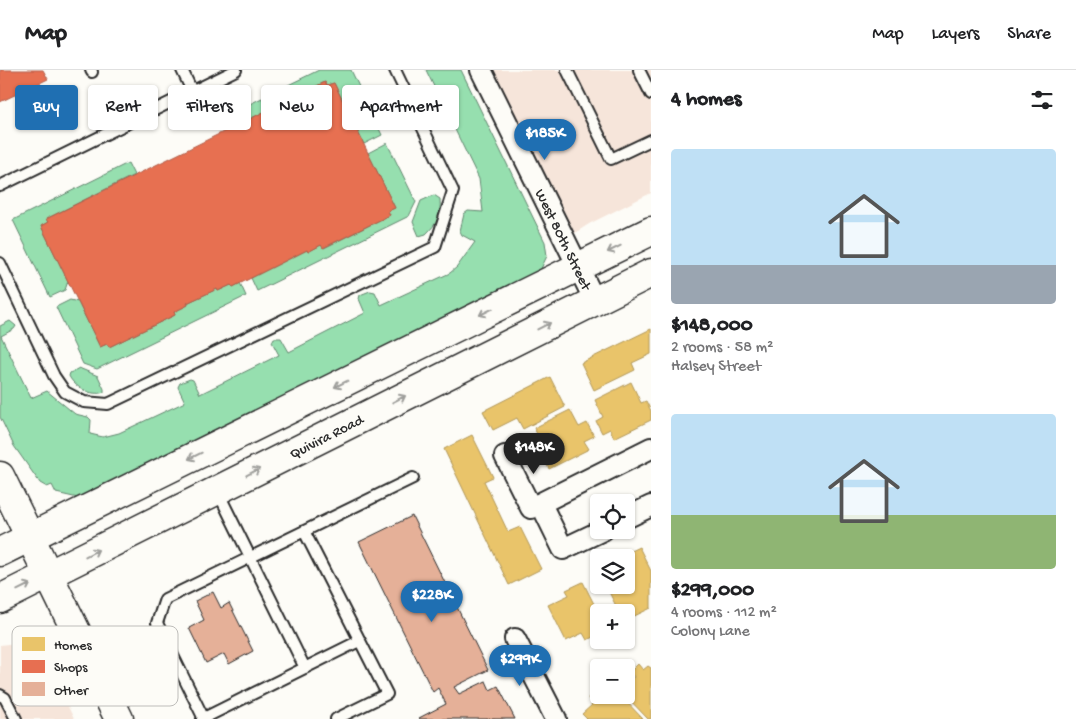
<!DOCTYPE html>
<meta charset="utf-8">
<style>
:root{--surface:#fff;--page:#f6f6f6;--text:#202124;--muted:#757577;--line:#e0e0e0;--accent:#1f6fb2}
body{margin:0;font-family:"Gochi Hand",sans-serif;background:var(--page);color:var(--text);height:100vh;display:flex;flex-direction:column;font-size:19px;white-space:nowrap}
*{box-sizing:border-box;margin:0}
p{font-size:16px;color:var(--muted)}
.icon{flex:none;width:28px;height:28px;fill:none;stroke:currentColor;stroke-width:2;stroke-linecap:round;stroke-linejoin:round}
.map{position:relative;flex:1;overflow:hidden}
.sheet{display:flex;flex-direction:column;background:var(--surface);width:425px}
.sheet>*{flex:none}
.banner{position:absolute;left:15px;top:15px;width:475px;height:45px;display:flex;gap:10px}
.buttons{position:absolute;left:590px;top:424px;display:grid;gap:10px}
.buttons a{display:grid;place-items:center;width:45px;height:45px;border-radius:5px;background:var(--surface);box-shadow:0 1px 4px #0004;font-size:25px}
.price{position:absolute;translate:-50% -42px;padding:0 11px;border-radius:18px;background:var(--accent);color:#fff;font-size:16px;line-height:32px;filter:drop-shadow(0 1px 2px #0008)}
.price::after{content:'';position:absolute;left:50%;top:30px;width:15px;height:11px;margin-left:-8px;background:inherit;clip-path:polygon(0 0,100% 0,50% 100%)}
.price.on{background:#222;color:#fff}
ul{padding:0;list-style:none}
li{display:grid;align-content:center;gap:10px;height:265px;padding:0 20px}
li span{display:grid;place-items:center;height:155px;border-radius:5px;color:#555}
li>.icon{margin-inline-start:auto}
span .icon{width:90px;height:90px;fill:#fffc;stroke-width:1}
li b{font-size:21px}
h2{display:flex;justify-content:space-between;align-items:center;height:60px;padding:0 20px;font-size:21px}
.pill{padding:0 18px;border-radius:5px;background:var(--surface);box-shadow:0 1px 4px #0004;font-size:18px;line-height:45px}
.pill.on{background:var(--accent);color:#fff}
header{display:flex;align-items:center;gap:30px;box-sizing:border-box;height:70px;padding:0 25px;background:var(--surface);border-bottom:1px solid var(--line)}
header strong{font-size:24px}
nav{display:flex;gap:28px;margin-inline-start:auto;font-size:18px}
main{display:flex;flex:1;min-height:0}
.map>svg:first-child{display:block}
.built{fill:#f6e5da}
.green{fill:#96dfaf;stroke:#60856d}
.homes{fill:#e9c46a;stroke:#b09657}
.shops{fill:#e76f51;stroke:#af5b46}
.building{fill:#e5b098;stroke:#2b2b2b}
.lines{fill:none;stroke-linecap:round;stroke-linejoin:round}
.lane-casing{stroke:#2b2b2b;stroke-width:14}
.street-casing{stroke:#2b2b2b;stroke-width:24}
.secondary-casing{stroke:#2b2b2b;stroke-width:31}
.primary-casing{stroke:#2b2b2b;stroke-width:31}
.path{stroke:#2b2b2b;stroke-width:3;stroke-dasharray:5 4;stroke-linecap:butt}
.lane{stroke:#fdfcf7;stroke-width:10}
.street{stroke:#fdfcf7;stroke-width:20}
.secondary{stroke:#fdfcf7;stroke-width:28}
.primary{stroke:#fdfcf7;stroke-width:28}
.oneway{stroke:#9e9e9b}
.labels{text-anchor:middle;stroke-width:5;stroke-linejoin:round;paint-order:stroke}
.street-label{font-size:15px;fill:#2b2b2b;stroke:#fdfcf7}
.key{fill:#fdfcf7;stroke:#bebdba;stroke-width:1}
.key-label{font-size:14px;fill:#2b2b2b}
</style>
<header>
<strong>Map</strong>
<nav><a>Map</a><a>Layers</a><a>Share</a></nav>
</header>
<main>
<div class="map">
<svg width="651" height="649" viewBox="0 0 651 649">
<rect width="100%" height="100%" fill="#fdfcf7"/>
<filter id="ink" filterUnits="userSpaceOnUse"><feTurbulence type="fractalNoise" baseFrequency=".02" numOctaves="2"/><feDisplacementMap in="SourceGraphic" scale="10" xChannelSelector="R" yChannelSelector="G"/><feConvolveMatrix kernelMatrix="1 2 1 2 8 2 1 2 1" color-interpolation-filters="sRGB"/></filter>
<g filter="url(#ink)">
<path class="built" d="M 469,0 L 651,0 L 651,123 L 589,154 L 564,170 Z
M 16,573 L 46,591 L 74,649 L 0,649 L 0,575 Z"/>
<path class="green" d="M 319,0 L 351,0 L 382,65 L 364,74 L 334,13 L 327,15 L 325,12 L 284,32 L 278,20 Z
M 426,0 L 461,0 L 545,172 L 547,186 L 538,205 L 78,428 L 56,423 L 52,415 L 47,417 L 40,413 L 14,376 L 0,347 L 0,256 L 10,251 L 16,256 L 14,259 L 1,266 L 31,328 L 47,321 L 75,344 L 88,347 L 91,350 L 90,364 L 103,367 L 119,363 L 185,332 L 178,317 L 180,313 L 190,309 L 193,310 L 200,324 L 279,285 L 272,272 L 274,268 L 281,268 L 289,282 L 365,243 L 359,229 L 360,225 L 370,221 L 375,222 L 381,235 L 450,203 L 457,197 L 475,172 L 462,165 L 460,161 L 464,144 L 468,141 L 483,142 L 479,109 L 445,39 L 431,45 L 427,44 L 425,40 L 427,36 L 440,29 Z
M 262,28 L 268,40 L 229,59 L 223,47 Z
M 387,73 L 416,132 L 409,146 L 257,221 L 251,208 L 307,180 L 308,182 L 321,175 L 324,178 L 390,145 L 388,141 L 395,138 L 368,83 Z
M 128,93 L 134,105 L 46,149 L 48,152 L 41,156 L 68,211 L 65,220 L 50,227 L 13,150 Z
M 434,125 L 440,129 C 441,147 438,152 426,164 L 419,166 L 413,152 L 421,131 Z
M 240,213 L 246,226 L 97,299 L 83,294 L 56,237 L 70,230 L 78,232 L 100,277 L 107,274 L 109,277 L 175,245 L 174,242 L 188,235 L 187,233 L 217,219 L 218,221 L 231,215 L 233,217 Z
M 79,298 L 98,306 L 104,319 L 104,322 C 92,327 74,317 69,306 L 70,303 Z"/>
<path class="homes" d="M 651,259 L 651,284 L 632,293 L 635,300 L 594,320 L 581,293 Z
M 550,307 L 565,337 L 523,359 L 517,348 L 493,360 L 483,341 Z
M 631,312 L 641,333 L 646,331 L 651,341 L 651,350 L 614,368 L 610,359 L 602,363 L 596,351 L 603,347 L 595,330 Z
M 570,340 L 579,357 L 587,353 L 594,366 L 584,371 L 589,379 L 549,399 L 541,382 L 545,380 L 534,358 Z
M 472,365 L 493,407 L 484,411 L 508,462 L 520,457 L 541,499 L 509,515 L 444,379 Z
M 639,477 L 651,501 L 651,538 L 626,550 L 626,542 L 619,542 L 609,522 L 613,520 L 611,515 L 626,515 L 626,488 L 616,488 Z
M 583,512 L 599,544 L 599,555 L 595,557 L 599,564 L 587,570 L 583,563 L 566,571 L 548,535 L 569,525 L 566,520 Z
M 638,594 L 643,600 L 648,596 L 651,598 L 651,649 L 648,649 L 625,625 L 626,625 L 626,615 L 634,607 L 630,602 Z
M 599,618 L 599,625 L 614,625 L 619,630 L 622,627 L 643,649 L 587,649 L 582,644 L 593,634 L 588,628 Z"/>
<path class="shops" d="M 0,0 L 43,0 L 48,9 L 0,32 Z
M 325,12 L 327,15 L 334,13 L 368,83 L 395,138 L 388,141 L 390,145 L 323,178 L 321,175 L 308,182 L 307,180 L 233,217 L 231,215 L 218,221 L 217,219 L 187,233 L 188,235 L 174,242 L 175,245 L 109,277 L 107,274 L 100,277 L 41,156 L 48,152 L 46,149 Z"/>
<path class="building" d="M 412,446 L 488,600 L 454,617 L 459,624 L 486,611 L 490,620 L 498,616 L 515,649 L 420,649 L 419,648 L 446,634 L 438,618 L 433,622 L 359,472 Z
M 213,522 L 221,538 L 229,533 L 253,581 L 229,594 L 224,584 L 206,593 L 189,558 L 204,550 L 195,531 Z"/>
<g class="lines">
<g class="lane-casing">
<path id="lane" d="M 91,0 L 92,2
M 182,0 L 192,21
M 567,0 L 611,89 L 651,70
M 639,0 L 651,24
M 0,116 L 236,0
M 0,193 L 54,306 L 65,322 L 84,332 L 108,334 L 435,177 L 453,121 L 395,0
M 218,422 L 305,598
M 304,461 L 387,624 L 336,649
M 0,625 L 5,628 L 16,649
M 202,649 L 359,571
M 204,649 L 157,553 L 165,529 L 413,408"/>
</g>
<g class="street-casing">
<path id="street" d="M 481,0 L 595,231
M 505,386 L 531,438 L 651,378
M 541,434 L 563,479 L 603,460
M 626,448 L 651,436
M 515,569 L 556,649"/>
</g>
<g class="secondary-casing">
<path id="secondary" d="M 0,406 L 119,649"/>
</g>
<g class="primary-casing">
<path id="primary" d="M 0,482 L 651,161
M 0,529 L 651,203"/>
</g>
<path class="path" d="M 268,22 L 275,36
M 621,570 L 624,577"/>
<use href="#lane" class="lane"/>
<use href="#street" class="street"/>
<use href="#secondary" class="secondary"/>
<use href="#primary" class="primary"/>
</g>
<defs><path id="oneway-shaft" d="M-6 0H5M1.5-3L5.5 0L1.5 3" fill="none" stroke-width="1.6" stroke-linecap="round" stroke-linejoin="round" transform="scale(1.25)"/></defs>
<g class="oneway">
<use href="#oneway-shaft" transform="translate(614 179) rotate(154)"/>
<use href="#oneway-shaft" transform="translate(486 242) rotate(154)"/>
<use href="#oneway-shaft" transform="translate(544 256) rotate(-27)"/>
<use href="#oneway-shaft" transform="translate(341 314) rotate(154)"/>
<use href="#oneway-shaft" transform="translate(399 329) rotate(-27)"/>
<use href="#oneway-shaft" transform="translate(195 386) rotate(154)"/>
<use href="#oneway-shaft" transform="translate(253 402) rotate(-27)"/>
<use href="#oneway-shaft" transform="translate(92 483) rotate(-27)"/>
<use href="#oneway-shaft" transform="translate(24 517) rotate(-26)"/>
</g>
</g>
<g class="labels">
<g class="street-label">
<text transform="translate(564 169) rotate(64)" y="5">West 80th Street</text>
<text transform="translate(326 366) rotate(-27)" y="5">Quivira Road</text>
</g>
</g>
<rect x="12" y="556" width="166" height="80" rx="8" class="key"/>
<rect x="22" y="567" width="23" height="14" fill="#e9c46a"/>
<rect x="22" y="590" width="23" height="13" fill="#e76f51"/>
<rect x="22" y="612" width="23" height="14" fill="#e5b098"/>
<g class="key-label">
<text x="54" y="579">Homes</text>
<text x="54" y="601">Shops</text>
<text x="54" y="624">Other</text>
</g>
</svg>
<div class="buttons">
<a><svg class="icon" aria-label="locate" viewBox="0 0 24 24"><circle cx="12" cy="12" r="6"/><path d="M12 2v4M12 18v4M2 12h4M18 12h4"/></svg></a>
<a><svg class="icon" aria-label="layers" viewBox="0 0 24 24"><path d="M12 4l9 5-9 5-9-5zM3 14l9 5 9-5"/></svg></a>
<a>+</a>
<a>−</a>
</div>
<b class="price" style="left:545px;top:91px">$185K</b>
<b class="price on" style="left:534px;top:405px">$148K</b>
<b class="price" style="left:432px;top:553px">$228K</b>
<b class="price" style="left:520px;top:617px">$299K</b>
<div class="banner">
<a class="pill on">Buy</a>
<a class="pill">Rent</a>
<a class="pill">Filters</a>
<a class="pill">New</a>
<a class="pill">Apartment</a>
</div>
</div>
<section class="sheet">
<h2>4 homes<svg class="icon" aria-label="filters" viewBox="0 0 24 24"><path d="M4 7h16M4 17h16"/><circle cx="9" cy="7" r="2"/><circle cx="15" cy="17" r="2"/></svg></h2>
<ul>
<li><span style="background:linear-gradient(#bfe0f5 75%,#9aa5b1 0)"><svg class="icon" aria-label="home" viewBox="0 0 24 24"><path d="M3 11l9-7 9 7M6 9v11h12V9"/></svg></span><div><b>$148,000</b><p>2 rooms · 58 m²</p><p>Halsey Street</p></div></li>
<li><span style="background:linear-gradient(#bfe0f5 65%,#8fb573 0)"><svg class="icon" aria-label="home" viewBox="0 0 24 24"><path d="M3 11l9-7 9 7M6 9v11h12V9"/></svg></span><div><b>$299,000</b><p>4 rooms · 112 m²</p><p>Colony Lane</p></div></li>
</ul>
</section>
</main>
